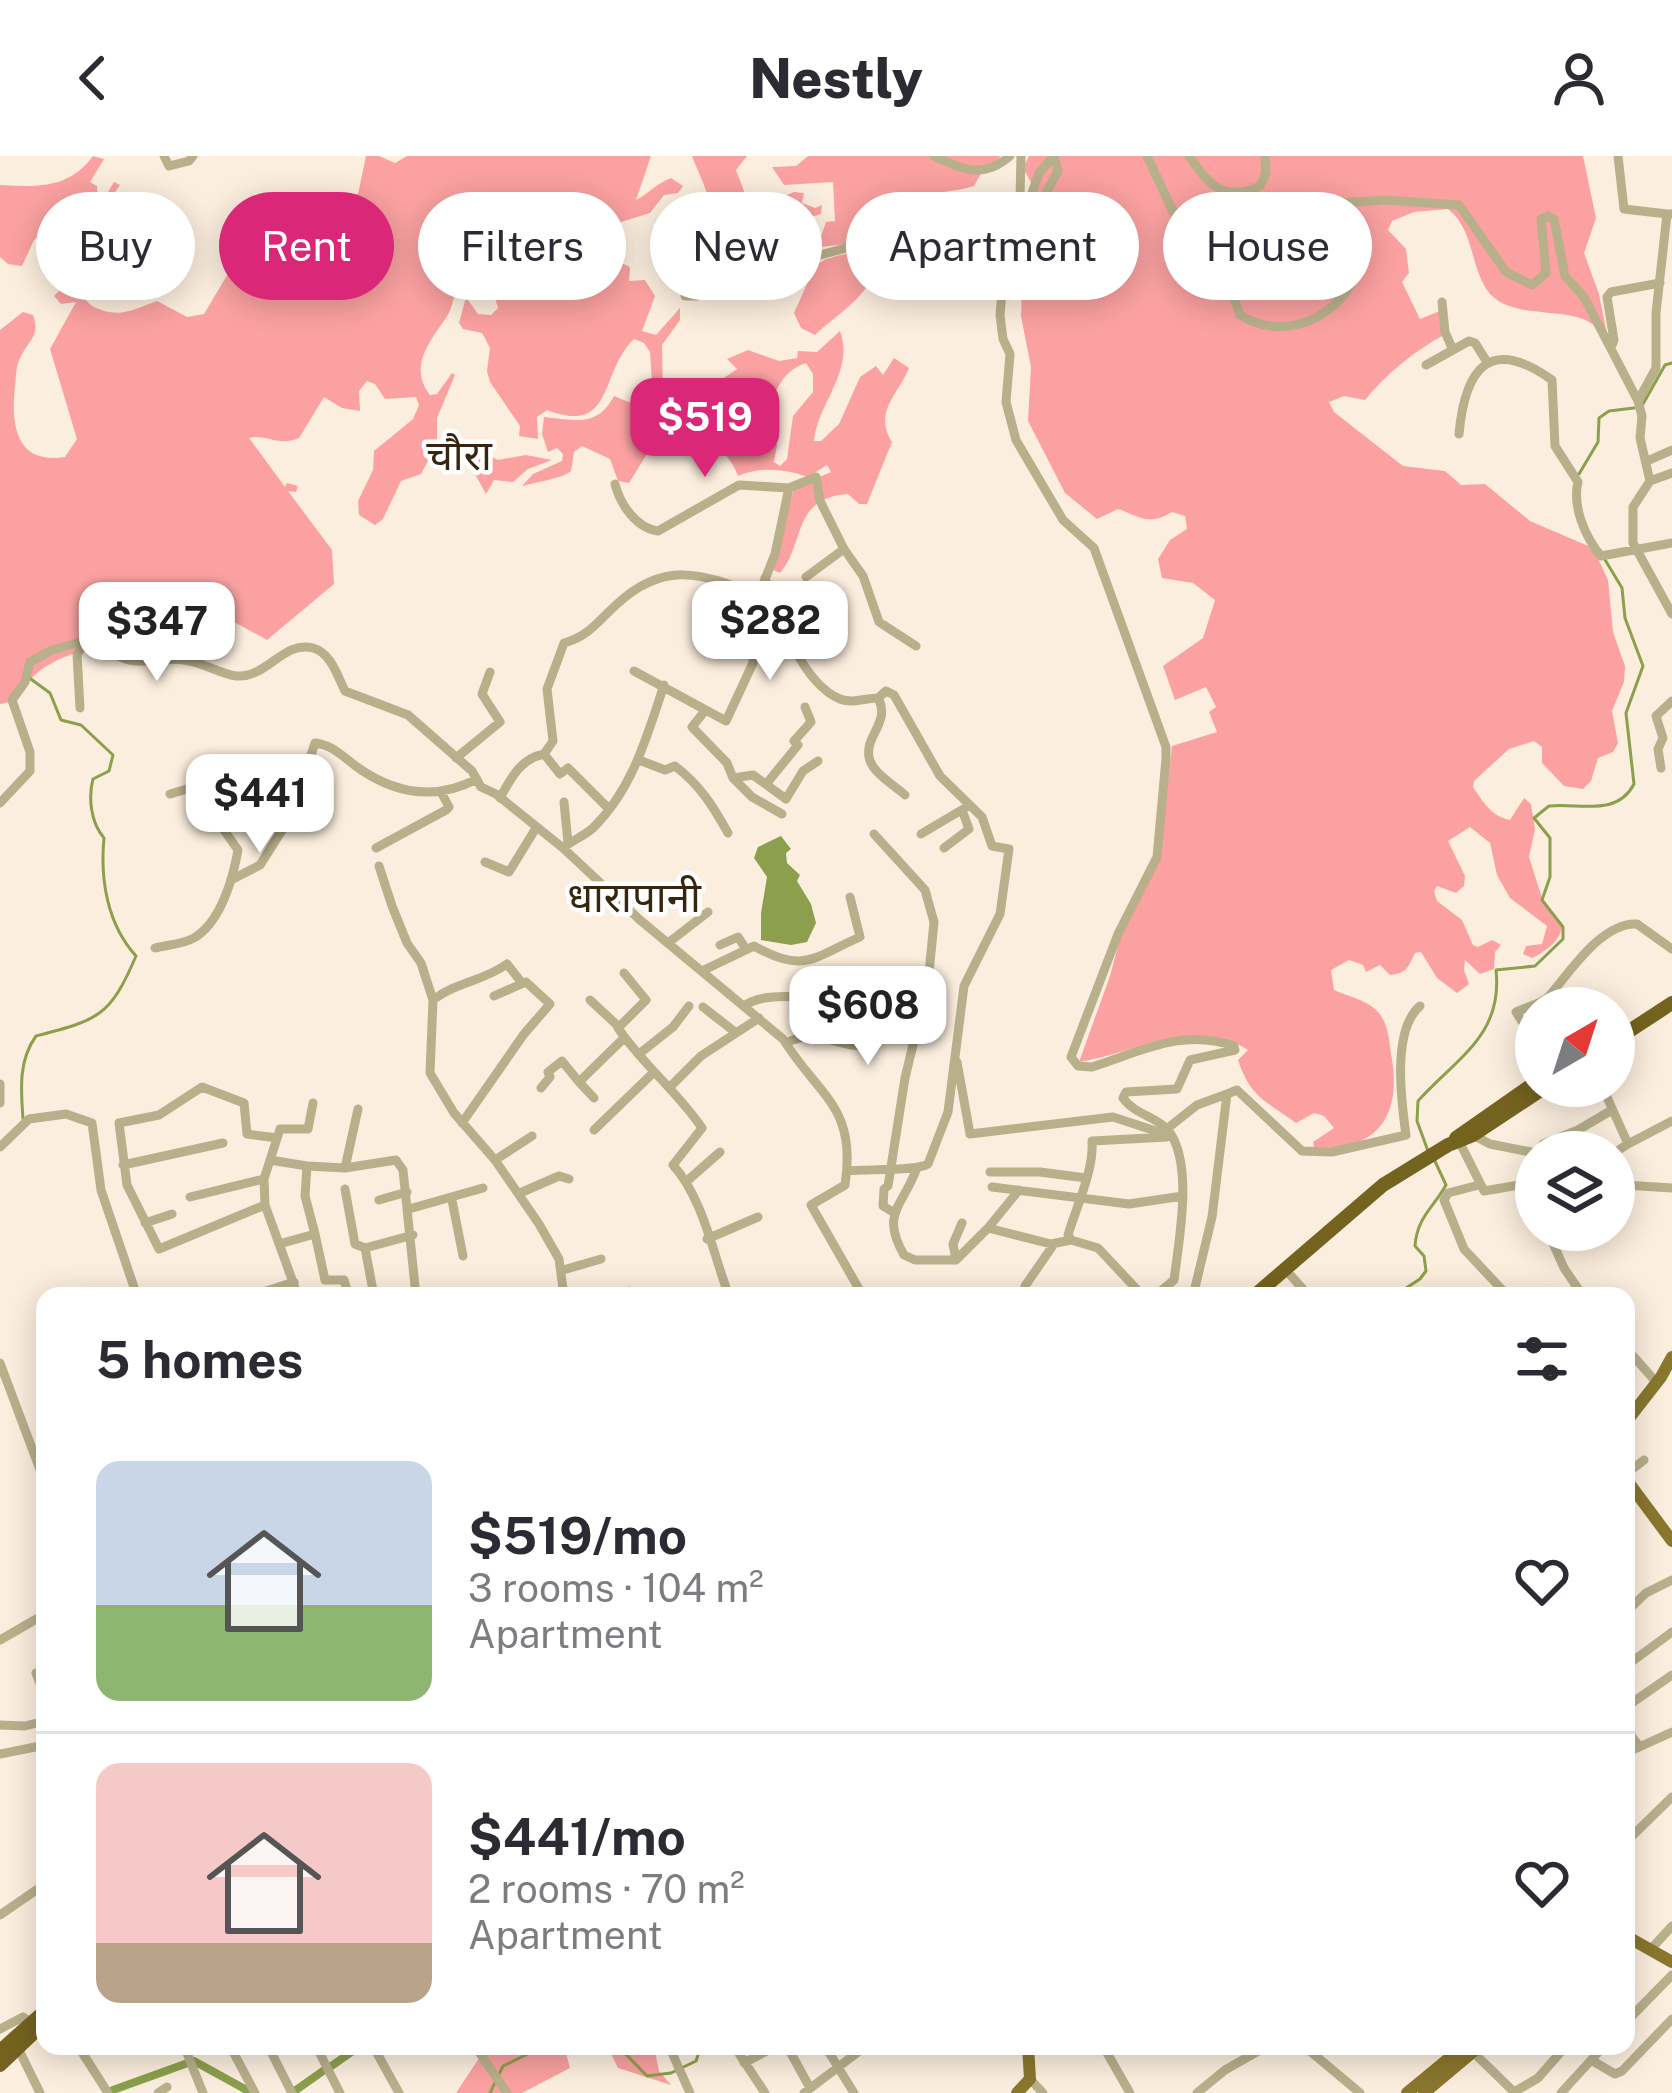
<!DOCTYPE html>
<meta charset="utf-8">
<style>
:root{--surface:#fff;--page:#f7f7f7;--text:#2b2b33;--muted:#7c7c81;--line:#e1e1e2;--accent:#db2777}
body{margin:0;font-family:"Public Sans","Noto Sans Devanagari",sans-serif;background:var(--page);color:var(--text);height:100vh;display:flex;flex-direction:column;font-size:45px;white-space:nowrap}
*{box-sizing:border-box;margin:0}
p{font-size:39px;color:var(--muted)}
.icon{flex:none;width:66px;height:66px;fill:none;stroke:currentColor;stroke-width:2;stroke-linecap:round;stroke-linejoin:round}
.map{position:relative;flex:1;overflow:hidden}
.side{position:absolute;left:36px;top:1131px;width:1599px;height:768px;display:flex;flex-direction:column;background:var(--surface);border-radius:24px;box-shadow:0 6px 30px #0003}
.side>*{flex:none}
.top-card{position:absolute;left:36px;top:36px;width:1602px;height:108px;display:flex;gap:24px}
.needle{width:78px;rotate:39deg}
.controls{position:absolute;left:1515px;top:831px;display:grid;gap:24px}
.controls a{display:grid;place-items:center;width:120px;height:120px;border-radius:50%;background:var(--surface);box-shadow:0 6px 30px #0003;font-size:60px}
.price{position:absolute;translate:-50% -102px;padding:0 27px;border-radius:24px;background:#fff;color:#222;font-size:39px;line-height:78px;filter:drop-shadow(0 3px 6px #0008)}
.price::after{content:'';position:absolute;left:50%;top:72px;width:36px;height:27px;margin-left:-18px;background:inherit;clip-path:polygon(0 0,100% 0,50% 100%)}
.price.active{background:var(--accent);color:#fff}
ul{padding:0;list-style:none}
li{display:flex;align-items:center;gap:36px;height:300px;padding:0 60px}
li+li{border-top:3px solid var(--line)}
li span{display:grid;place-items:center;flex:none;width:336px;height:240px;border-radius:24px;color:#555}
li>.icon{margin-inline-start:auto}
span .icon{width:144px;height:144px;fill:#fffc;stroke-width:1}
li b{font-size:51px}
h2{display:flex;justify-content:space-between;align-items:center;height:144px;padding:0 60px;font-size:51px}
.chip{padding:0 42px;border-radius:54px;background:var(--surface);box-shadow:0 6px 30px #0003;font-size:42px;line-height:108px}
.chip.active{background:var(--accent);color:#fff}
header{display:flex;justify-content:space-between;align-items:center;height:156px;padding:0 60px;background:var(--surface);font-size:54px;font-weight:800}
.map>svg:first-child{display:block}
.green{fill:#fba1a1;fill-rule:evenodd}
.water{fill:#8b9f4c}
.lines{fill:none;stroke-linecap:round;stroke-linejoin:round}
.stream{stroke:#8b9f4c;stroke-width:3}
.canal{stroke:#8b9f4c;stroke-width:8}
.minor{stroke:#b8af8b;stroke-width:9}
.major{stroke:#89772e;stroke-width:12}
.highway{stroke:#74631f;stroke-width:14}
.labels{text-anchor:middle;stroke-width:9;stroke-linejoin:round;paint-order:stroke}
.neighbourhood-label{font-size:42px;fill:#37250f;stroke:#fefefe}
</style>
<header><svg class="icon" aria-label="back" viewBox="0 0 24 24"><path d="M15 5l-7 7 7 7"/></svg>Nestly<svg class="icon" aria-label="person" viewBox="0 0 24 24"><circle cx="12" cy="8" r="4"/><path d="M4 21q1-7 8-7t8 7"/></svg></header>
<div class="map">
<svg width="1672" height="1937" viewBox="0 0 1672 1937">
<rect width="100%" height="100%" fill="#fceede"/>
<path class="green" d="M 93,0 L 104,3 L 90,26 L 97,30 L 98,44 L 102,46 L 114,26 L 120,29 C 106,51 68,83 66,105 L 53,104 L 54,81 L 44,76 L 34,84 L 22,110 L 8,108 L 0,101 L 0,29 C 37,31 69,33 93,0 Z
M 366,0 L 379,0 L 395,7 L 407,0 L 651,0 L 636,44 C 648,38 657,27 671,22 L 683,30 L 678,37 L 664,39 L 650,57 L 621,66 L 609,93 L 613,103 L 630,111 L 629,125 L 645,124 L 655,140 L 642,175 L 656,179 L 680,152 L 680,164 L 662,189 L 663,239 L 653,242 L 650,196 L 644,187 L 634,183 C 599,216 615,280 547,254 L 537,261 L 538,283 L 519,280 L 520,270 L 490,226 L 487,215 L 490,192 L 482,177 L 463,173 L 459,167 L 466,141 L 478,158 L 491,159 L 498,152 L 492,131 L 476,118 C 450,124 458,145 446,162 C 430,185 408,211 430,239 L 437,238 L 452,217 L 455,219 L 437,262 L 437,288 L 421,318 L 401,325 L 383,363 L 375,369 L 359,359 L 358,345 L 373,314 L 374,295 L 413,263 L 419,249 L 416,241 L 385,243 L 375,228 L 367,225 L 359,235 L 360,255 L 342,252 L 324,241 L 299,282 C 277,291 266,277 249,282 L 285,331 L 287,327 L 298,330 L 296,336 L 288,335 L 332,394 L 334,428 L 267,484 C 210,453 191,438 124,443 L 118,481 C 91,494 57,499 36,518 C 21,531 23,545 0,548 L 0,174 L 23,156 L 33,159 C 41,180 28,185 20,202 C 16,209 16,222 15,230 C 11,268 15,309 65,301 L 77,283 L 50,193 L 76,146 L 61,148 L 54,140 L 65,129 L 73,128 C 80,134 85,145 92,150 C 119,164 134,153 157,145 L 187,161 L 204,158 L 229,116 L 245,99 L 274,101 L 300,91 L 324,57 L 346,49 L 358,38 Z
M 692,0 L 747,0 L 736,14 L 744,35 L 740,49 L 749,70 L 765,59 L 772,64 L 780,42 L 794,36 L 804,37 L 802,47 L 815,52 L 822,49 L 821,58 C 784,69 745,80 710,94 C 691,101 693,121 670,109 L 670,98 L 677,90 L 702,79 C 719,50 702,27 692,0 Z
M 808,0 L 1001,0 L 988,14 L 983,14 L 974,30 C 935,42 912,29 882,64 L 893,78 L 888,83 L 821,91 L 819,86 L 826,66 L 835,65 L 833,26 L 784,29 L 772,11 L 796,10 Z
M 1029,0 L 1583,0 L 1596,62 L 1584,97 L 1599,138 L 1607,178 C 1599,174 1591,166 1583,163 C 1556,153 1511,161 1490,138 C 1470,114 1475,74 1448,53 L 1414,56 L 1392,65 L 1388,74 L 1406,93 L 1409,117 L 1402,126 L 1420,163 L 1440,155 L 1444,179 C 1414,195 1385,219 1365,244 L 1344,240 L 1329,246 L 1334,256 L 1403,310 L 1445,315 L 1461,329 L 1485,328 L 1530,365 L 1593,392 L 1608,424 L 1613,476 L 1625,510 L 1624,526 L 1612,555 L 1618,587 L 1613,596 L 1598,602 L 1591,625 L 1583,633 L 1564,630 L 1542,607 L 1542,591 L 1534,585 L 1509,593 L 1474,625 L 1473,631 C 1484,647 1491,660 1510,664 L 1524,642 L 1531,648 L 1535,673 L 1529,701 L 1542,742 L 1562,768 C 1562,784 1546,795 1532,802 L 1523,798 L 1526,790 L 1542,788 L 1547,770 L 1510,742 L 1497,719 L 1490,687 L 1470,671 L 1448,685 L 1465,720 L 1464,730 L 1456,737 L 1437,730 L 1434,735 L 1437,745 L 1462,764 L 1473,789 L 1478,791 L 1492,784 L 1501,789 L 1495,796 L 1494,813 L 1480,818 L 1465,804 L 1464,814 L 1469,828 L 1457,837 L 1437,822 L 1421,796 L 1415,797 C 1408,811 1408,817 1390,819 L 1380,809 L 1366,816 L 1363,809 L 1349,804 L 1331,814 L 1334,834 C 1347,840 1366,844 1376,854 C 1388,865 1389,883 1391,898 C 1403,958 1378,997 1314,991 L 1313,986 L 1334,972 L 1324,960 L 1314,957 L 1296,967 C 1267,945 1251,943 1238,904 L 1248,894 C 1192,859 1137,897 1079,906 L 1110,820 L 1120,782 L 1160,702 L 1172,590 L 1217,576 L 1209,556 L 1216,551 L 1206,531 L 1175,544 L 1163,510 L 1203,482 L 1215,444 L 1193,427 L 1162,422 L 1158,403 L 1170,384 L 1187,373 L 1185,360 L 1172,356 C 1148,370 1141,361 1118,353 L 1097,363 L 1065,337 L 1028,265 L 1031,211 L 1021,160 L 1022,133 L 1042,109 L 1043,92 L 1037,37 L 1023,12 Z
M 871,92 C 891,128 836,158 815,179 L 801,172 L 794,157 C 823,98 803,108 871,92 Z
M 840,175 C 855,215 817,248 814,285 L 821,285 L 839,268 L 860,221 L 876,210 L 883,219 L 894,202 L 909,212 C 898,239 873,256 892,286 L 867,348 L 859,348 L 848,338 C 791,342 806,387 780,417 L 773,414 L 794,332 L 831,316 L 827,309 L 808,321 C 785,313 762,310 738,320 C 734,308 727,302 722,292 C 713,271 723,249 715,228 L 737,213 L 727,203 L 748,194 L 779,205 L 797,202 L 798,195 L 817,196 ZM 806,207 L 813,218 L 813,236 L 793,260 L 787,303 L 780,310 L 774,306 L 777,289 L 765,262 C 775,239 779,216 806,207 Z
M 614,240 L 636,249 L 659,252 L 658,280 L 629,327 L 618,325 L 610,303 L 582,290 L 574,296 L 571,315 C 564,322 533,327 522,330 L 533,318 L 562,305 L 563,298 L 557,292 L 548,296 L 542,278 L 544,261 C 575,264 597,272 614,240 Z
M 485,298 L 498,304 L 526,299 L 552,304 L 528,313 L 513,326 L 494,324 L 486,338 L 471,311 Z
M 487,1890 L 564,1890 L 570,1912 L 522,1937 L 456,1937 Z
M 607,1890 L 654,1890 L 659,1915 L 671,1929 L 618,1912 Z"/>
<path class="water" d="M 781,680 L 791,693 L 786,697 L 787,707 L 800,719 L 797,725 L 811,748 L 816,767 L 807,786 L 791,789 L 761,784 L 761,757 L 767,721 L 754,702 L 758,691 Z"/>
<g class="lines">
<path class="stream" d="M 1643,248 L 1665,209 L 1672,207
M 1579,318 L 1598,286 L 1599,262 L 1609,255 L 1634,252
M 23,963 C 21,934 18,905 36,880 C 98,864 110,861 136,800 C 107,768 100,723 104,682 C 91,667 88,642 93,623 L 109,615 L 113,599 L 81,569 L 61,564 L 50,537 L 28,521
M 1428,995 L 1417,965 L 1418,945 C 1458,901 1503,879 1496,814 L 1535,810 L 1563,783 L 1563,771 L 1542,744 L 1550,721 L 1550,682 L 1534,662 L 1549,650 C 1580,647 1617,661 1634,628 L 1626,557 L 1643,510 L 1625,462 L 1622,432 L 1604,402
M 1394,1140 L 1420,1123 L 1426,1115 L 1424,1100 L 1415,1090 C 1417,1061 1434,1051 1446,1029 L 1434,1003
M 618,1890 L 647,1920 L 671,1917 L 696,1905 L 701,1890
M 490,1937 L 503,1910 L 544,1890"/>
<path class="canal" d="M 194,1905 L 252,1937
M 330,1911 L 360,1890
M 113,1934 L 185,1908
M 296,1934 L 323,1915"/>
<path class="minor" d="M 164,0 L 169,10 L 189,5 L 193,0
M 934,0 C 963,14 984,23 1010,0
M 1021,0 L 1020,43 L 1028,48 L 1039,17 L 1054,0
M 1054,0 L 1058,15 L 1046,37 L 1045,89 L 1003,125 L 1000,159 L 1003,183 L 1010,198 L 1006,246 L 1016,284 L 1063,364 L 1094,392 L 1166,591 L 1166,603 L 1157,701 L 1118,778 L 1071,901 L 1078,910 L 1092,911 C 1142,895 1182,872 1234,890 L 1235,894 L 1190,904 L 1177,933 L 1126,936 L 1123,942 C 1134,958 1157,961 1168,974 C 1194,1007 1179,1084 1174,1124 L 1155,1140
M 1147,0 L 1177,64 L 1206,106 L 1228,126 L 1240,159 C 1298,195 1368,142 1363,79 L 1339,55 L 1343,47 L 1384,44 L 1459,49 L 1506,116 L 1532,129 L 1546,117 L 1541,63 L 1548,60 L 1554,63 L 1565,120 L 1584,141 L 1638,245 L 1642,260 L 1640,282 L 1650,325 L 1633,351 L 1633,387 L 1672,458
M 1189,0 C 1208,28 1224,47 1260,30 L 1266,17 L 1265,0
M 1618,0 L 1624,53 L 1667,58
M 685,140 L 697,140 L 768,113 L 872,85 C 893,86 897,101 915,107 C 934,113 954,100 973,99 L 1003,125
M 1442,146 L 1445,176 L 1452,192
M 1611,192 L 1614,184 L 1607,141 L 1611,136 L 1660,127
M 1426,209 L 1469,185 L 1475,187 L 1487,206
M 1638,245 L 1656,212 L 1656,157 L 1667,58 L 1672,58
M 1459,278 C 1465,213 1489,179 1552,224 L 1555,290 L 1578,326 C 1572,350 1585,381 1601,400 L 1672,387
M 1647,305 L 1672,294
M 1650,325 L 1672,317
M 615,328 C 620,348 636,372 658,375 L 739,329 L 789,332 L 816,321 L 820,345 L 844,393 L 863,420 L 879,466 L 916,490
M 806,421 L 844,393
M 765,422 C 777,457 802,528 840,543 C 853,548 865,542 878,542 C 891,566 865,579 869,601 C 871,616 894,629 905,639
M 634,515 L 726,565 L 753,507 L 752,456 L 775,398 L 789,332
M 80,552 L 77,498 L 88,484
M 704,556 L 692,571 L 727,607 L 733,622 L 752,641 L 782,658
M 544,598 L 560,618 L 568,612 L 608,652
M 456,602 L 500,566 L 482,538 L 490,516
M 639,604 L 665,614 L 675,610 C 700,629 713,650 728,677
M 1661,612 L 1658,593 L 1663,582 L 1656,560 L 1672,545
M 733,622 L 753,619 L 786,643 L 803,615 L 818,605
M 767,627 L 798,589 L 794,585 L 811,566 L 805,551
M 500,642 C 511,622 520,603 544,598 L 553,585 L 547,533 L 564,487 C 589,480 597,466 616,449 C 663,405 701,416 756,439
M 564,646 L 568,687
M 0,647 L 30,615 L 30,596 L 12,544 L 25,526 L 30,506 L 52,494 L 88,484 C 102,490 115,501 129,504 C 148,508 166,501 184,504 C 202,506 223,519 237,520 C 267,522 284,484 313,492 C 331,497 337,519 345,535 L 408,559 L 472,615 L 481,631 L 496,638 L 563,692 L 640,764 L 783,883 C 819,941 857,950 845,1029 L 811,1049 L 863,1140
M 874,678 L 925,734 L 934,766 L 928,827 L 905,922 L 888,1030 L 884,1033 L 883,1050 L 893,1056
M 921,678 L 970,649
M 376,692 L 446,654 L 449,651 L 441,636
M 563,692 C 572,684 585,680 594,671 C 633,632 647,580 664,529
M 944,692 L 969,673 L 962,654
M 485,706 L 509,716 L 536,672
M 379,710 L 392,750 L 407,787 L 421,807 L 433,844
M 231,724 L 260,709 L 291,660 L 315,587 C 333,589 343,601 357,611 C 395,638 435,645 477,623
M 668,787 L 708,756
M 720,789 L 738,781 L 746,793
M 155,792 C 167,789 184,788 194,782 C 221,766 233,722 238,694 L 212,657 L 212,630 L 204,628 L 170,638
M 702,815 L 754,790 C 804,818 812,802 860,781 L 850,741
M 624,817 L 646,844 L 618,872 C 643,909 677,935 702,972 L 673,1009 C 703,1042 713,1098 729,1140
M 522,827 L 507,808 C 484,825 456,826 433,844 L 430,917 L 454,957 L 495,1004 L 539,1068 L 559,1103 L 564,1140
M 590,844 L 618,870
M 744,850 C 775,826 855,859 892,829
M 703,851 L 735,876
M 1536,876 L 1527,873 L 1516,856 C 1526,851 1543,848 1550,839 C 1570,816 1602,766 1637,768 L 1672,793
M 786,887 C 827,865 853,910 887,878 C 895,870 896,861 902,853
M 639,898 L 673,871 L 689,850
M 957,906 L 970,978 L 1113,961 L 1171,980
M 579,926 L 594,942
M 0,928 L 0,947
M 671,930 L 701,900 L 759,862
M 1602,930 L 1628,988 L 1614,997
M 541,932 L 550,921 L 548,916 L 562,905 L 579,926 L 624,882
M 1227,938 L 1237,934 L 1302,995 L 1332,996 L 1406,979 C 1401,943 1392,874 1420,850
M 462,967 L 524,878 L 550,848 L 526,826 L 494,840
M 1168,972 L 1197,949 L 1227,938 L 1212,1061 L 1193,1140
M 594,974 L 653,917
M 1473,979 L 1490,988 L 1536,997
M 1459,985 L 1484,1035 L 1519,1029 L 1536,1055
M 1543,988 L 1578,974 L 1612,954
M 1628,988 L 1672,965
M 0,991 L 29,963 L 66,958 L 92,967 L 101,1034 L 137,1140
M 270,1004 L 307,1010
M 495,1004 L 532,980
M 123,1009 L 223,987
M 345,1012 L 396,1004 L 403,1014 L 416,1140
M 916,1014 C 903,1050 880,1057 904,1099 L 915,1104 L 956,1104 L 988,1072 L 1051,1088 L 1071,1084 L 1098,1092 L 1143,1140
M 847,1015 C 866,1013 917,1015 928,1008 L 948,956 L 964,830 L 1000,758 L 1009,693 L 992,690 L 982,661 L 940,620 L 894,539 L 886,535 L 878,542
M 990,1016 L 1040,1016 L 1086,1022
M 687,1025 L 720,996
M 1479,1029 L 1448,1037 L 1444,1044 L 1464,1093 L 1508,1140
M 992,1031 L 1129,1048 L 1183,1040
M 345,1033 L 355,1088 L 365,1092
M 1614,1033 L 1624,1029 L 1672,1032
M 520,1037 L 559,1020 L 569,1023
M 190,1041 L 264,1023
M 379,1044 L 407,1036
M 452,1044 L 463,1100
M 265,1049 L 159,1093 L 127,1029 L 119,967 L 159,959 L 202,931 L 244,947 L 247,978 L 277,982
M 409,1053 L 483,1032
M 145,1067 L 172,1058
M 988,1072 L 1019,1034
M 1547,1074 L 1564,1112 L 1583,1140
M 315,1078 L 325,1124 L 344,1124 L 349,1140
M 707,1083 L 758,1061
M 1071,1084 L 1068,1079 C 1077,1049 1094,1014 1092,985 L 1167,981
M 279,1088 L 315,1078 L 305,1040 L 307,1010 L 345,1012 L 358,953
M 956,1104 L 953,1088 L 962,1067
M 1285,1113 L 1309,1140
M 563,1114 L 601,1103
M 1025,1130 L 1054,1088
M 251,1140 L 294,1126
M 298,1140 L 265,1049 L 264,1023 L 280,973 L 308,973 L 313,947
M 374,1140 L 365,1092 L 413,1079
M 544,1140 L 564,1135
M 621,1140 L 629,1135
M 1626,1192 L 1657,1227
M 0,1207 L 45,1327
M 1626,1318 L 1644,1304
M 1626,1456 L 1646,1437 L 1672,1424
M 0,1484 L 45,1458
M 1626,1510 L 1672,1476
M 36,1517 L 45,1540
M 1626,1551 L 1672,1519
M 0,1569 L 25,1570 L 45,1565
M 1626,1573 L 1639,1590
M 1626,1597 L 1672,1576
M 0,1598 L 45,1589
M 1626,1686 L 1672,1641
M 0,1759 L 45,1728
M 1651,1793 L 1672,1770
M 1626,1866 L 1672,1819
M 0,1873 L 23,1861 L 32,1867
M 78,1890 L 108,1937
M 184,1890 L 203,1937
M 230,1890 L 255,1937
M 268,1890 L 292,1937
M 316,1890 L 340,1937
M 373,1890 L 399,1937
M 475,1890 L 507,1937
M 669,1890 L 690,1937
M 734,1890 L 765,1937
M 787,1890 L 810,1932
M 825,1890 L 854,1937
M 1103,1890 L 1130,1937
M 1304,1890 L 1360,1937
M 18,1892 L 40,1937
M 1473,1896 L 1515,1937
M 1591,1904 L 1615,1918 L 1622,1915 L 1672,1863
M 744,1907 L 776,1890
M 1030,1923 L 1043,1937
M 1514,1936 L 1538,1922 L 1566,1890
M 158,1937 L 167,1931
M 804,1937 L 866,1890
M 1197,1937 L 1225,1914 L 1267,1890
M 1561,1937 L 1604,1890"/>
<path class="major" d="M 1626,1266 L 1661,1221 L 1672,1201
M 1626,1323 L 1672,1385
M 1626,1780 L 1672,1806
M 1017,1937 L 1030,1923 L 1028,1890
M 1407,1937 L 1464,1890
M 1424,1937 L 1480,1890"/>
<path class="highway" d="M 1614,885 L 1672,847
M 1456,982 L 1536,926
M 1254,1140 L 1383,1029 L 1448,989 L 1473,979 L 1547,930
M 0,1895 L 45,1855
M 0,1909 L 45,1866"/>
</g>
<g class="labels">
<g class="neighbourhood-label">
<text x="459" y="314">चौरा</text>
<text x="634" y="756">धारापानी</text>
</g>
</g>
</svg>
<div class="controls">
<a><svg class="needle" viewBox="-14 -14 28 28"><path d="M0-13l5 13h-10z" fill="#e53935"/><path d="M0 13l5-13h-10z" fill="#7c7c81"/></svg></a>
<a><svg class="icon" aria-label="layers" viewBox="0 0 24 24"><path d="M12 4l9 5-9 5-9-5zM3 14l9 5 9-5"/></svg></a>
</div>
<b class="price active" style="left:705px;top:324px">$519</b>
<b class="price" style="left:770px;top:527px">$282</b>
<b class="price" style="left:157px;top:528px">$347</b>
<b class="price" style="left:260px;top:700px">$441</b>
<b class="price" style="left:868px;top:912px">$608</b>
<div class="top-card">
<a class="chip">Buy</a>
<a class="chip active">Rent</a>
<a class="chip">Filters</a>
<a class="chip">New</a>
<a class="chip">Apartment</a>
<a class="chip">House</a>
</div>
<section class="side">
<h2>5 homes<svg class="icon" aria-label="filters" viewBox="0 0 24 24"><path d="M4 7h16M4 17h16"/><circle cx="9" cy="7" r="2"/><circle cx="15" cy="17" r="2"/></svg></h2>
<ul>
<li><span style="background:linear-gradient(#c9d6e8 60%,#8fb573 0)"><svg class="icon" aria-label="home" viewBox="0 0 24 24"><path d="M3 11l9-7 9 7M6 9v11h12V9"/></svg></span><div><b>$519/mo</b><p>3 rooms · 104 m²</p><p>Apartment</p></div><svg class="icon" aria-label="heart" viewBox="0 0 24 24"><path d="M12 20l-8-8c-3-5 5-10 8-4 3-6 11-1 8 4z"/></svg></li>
<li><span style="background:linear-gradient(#f6c9c9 75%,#b9a48a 0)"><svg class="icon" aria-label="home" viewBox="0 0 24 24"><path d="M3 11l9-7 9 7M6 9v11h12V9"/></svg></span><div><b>$441/mo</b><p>2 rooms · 70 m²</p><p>Apartment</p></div><svg class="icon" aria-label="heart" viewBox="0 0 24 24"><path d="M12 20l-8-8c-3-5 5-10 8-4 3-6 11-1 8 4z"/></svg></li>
</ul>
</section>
</div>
